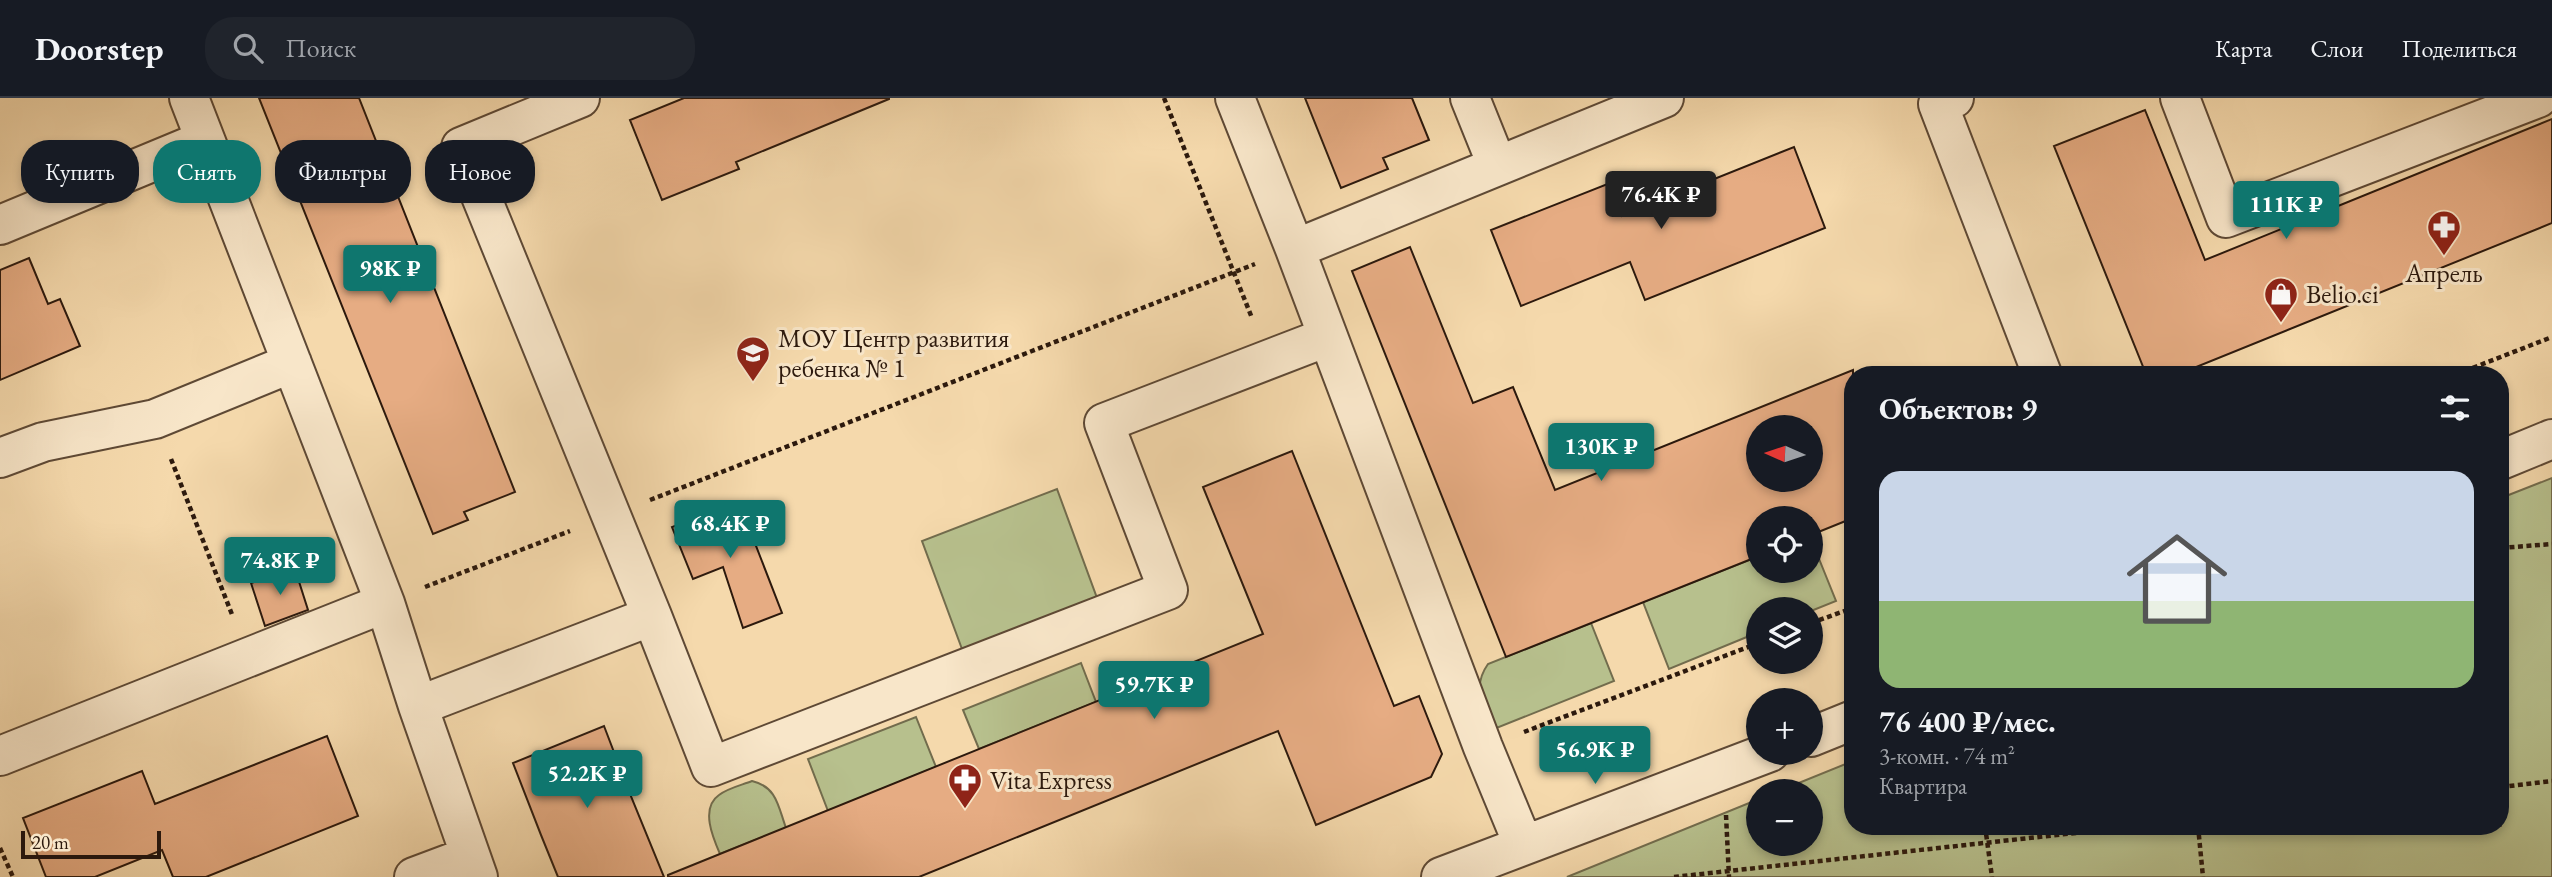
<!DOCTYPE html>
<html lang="ru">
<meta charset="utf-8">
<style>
:root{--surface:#171b24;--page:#20242c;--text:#f1f3f6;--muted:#9ea1a6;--line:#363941;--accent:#0f766e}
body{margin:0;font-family:"EB Garamond",serif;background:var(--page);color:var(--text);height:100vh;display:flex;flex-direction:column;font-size:26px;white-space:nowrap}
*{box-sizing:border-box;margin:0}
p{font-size:23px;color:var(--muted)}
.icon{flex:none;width:38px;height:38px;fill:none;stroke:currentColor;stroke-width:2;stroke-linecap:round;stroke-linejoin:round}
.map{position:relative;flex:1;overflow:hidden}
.drawer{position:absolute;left:1844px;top:268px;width:665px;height:469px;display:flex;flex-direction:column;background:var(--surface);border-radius:28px;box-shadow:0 4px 10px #0003}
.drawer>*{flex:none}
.top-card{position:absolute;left:21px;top:42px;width:665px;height:63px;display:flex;gap:14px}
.needle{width:46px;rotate:273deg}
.tools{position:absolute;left:1746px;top:317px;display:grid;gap:14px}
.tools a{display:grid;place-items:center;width:77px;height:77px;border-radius:50%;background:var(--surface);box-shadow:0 4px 10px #0003;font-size:35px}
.scale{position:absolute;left:21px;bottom:18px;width:140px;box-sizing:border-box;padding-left:7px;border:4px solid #2c190d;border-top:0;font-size:19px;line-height:24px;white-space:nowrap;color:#2c190d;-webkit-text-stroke:5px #f8e6c9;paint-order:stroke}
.price{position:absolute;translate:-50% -60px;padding:0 16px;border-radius:7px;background:var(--accent);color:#fff;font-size:23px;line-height:46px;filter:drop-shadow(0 2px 4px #0008)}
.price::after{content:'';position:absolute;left:50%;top:42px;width:21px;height:16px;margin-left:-10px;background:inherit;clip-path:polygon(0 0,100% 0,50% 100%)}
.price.active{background:#222;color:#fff}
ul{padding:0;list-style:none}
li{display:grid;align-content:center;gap:14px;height:371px;padding:0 35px}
li span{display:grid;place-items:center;height:217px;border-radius:21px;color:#555}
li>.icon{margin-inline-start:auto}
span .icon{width:126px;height:126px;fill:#fffc;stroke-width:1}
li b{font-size:30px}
h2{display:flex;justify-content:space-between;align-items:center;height:84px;padding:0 35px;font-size:30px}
.pill{padding:0 24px;border-radius:28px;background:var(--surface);box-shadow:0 4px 10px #0003;font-size:24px;line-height:63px}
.pill.active{background:var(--accent);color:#fff}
header{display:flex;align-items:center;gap:42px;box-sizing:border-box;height:98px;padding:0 35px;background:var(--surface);border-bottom:2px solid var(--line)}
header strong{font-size:33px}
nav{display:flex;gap:38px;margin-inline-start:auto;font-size:24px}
.search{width:490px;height:63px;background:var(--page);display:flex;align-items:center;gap:18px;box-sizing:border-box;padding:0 24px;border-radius:28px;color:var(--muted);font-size:26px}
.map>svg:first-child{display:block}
.green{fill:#b7c08d;stroke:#726c4d;stroke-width:2}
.building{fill:#e6ac83;stroke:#2c190d;stroke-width:2;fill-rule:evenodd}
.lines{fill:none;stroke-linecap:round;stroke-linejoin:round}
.minor-casing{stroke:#5e4935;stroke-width:42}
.path{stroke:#2c190d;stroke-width:4.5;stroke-dasharray:5 3.5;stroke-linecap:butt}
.minor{stroke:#f8e6c9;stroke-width:38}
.labels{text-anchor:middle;stroke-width:6;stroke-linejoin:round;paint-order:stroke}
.poi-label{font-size:26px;fill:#2c190d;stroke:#f8e6c9;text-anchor:start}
</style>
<header>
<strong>Doorstep</strong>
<div class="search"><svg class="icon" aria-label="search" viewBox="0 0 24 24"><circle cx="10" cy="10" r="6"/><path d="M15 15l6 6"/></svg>Поиск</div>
<nav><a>Карта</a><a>Слои</a><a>Поделиться</a></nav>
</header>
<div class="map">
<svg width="2552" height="779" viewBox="0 0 2552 779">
<rect width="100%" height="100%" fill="#f5d9ac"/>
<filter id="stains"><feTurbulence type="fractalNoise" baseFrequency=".00286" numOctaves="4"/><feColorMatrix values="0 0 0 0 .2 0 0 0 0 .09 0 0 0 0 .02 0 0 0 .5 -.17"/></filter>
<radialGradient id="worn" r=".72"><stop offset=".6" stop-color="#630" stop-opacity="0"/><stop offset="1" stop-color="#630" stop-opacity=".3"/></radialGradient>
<path class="green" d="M 2552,380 L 2552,779 L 1567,779 L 1759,701 L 1759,746 L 1811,746 L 1811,693 L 1779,693 L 1853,663 L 1853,728 L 2501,728 L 2501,400 Z
M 1057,391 L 1097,500 L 962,551 L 922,443 Z
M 1811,441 L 1836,503 L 1811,513 L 1811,511 L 1759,511 L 1759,534 L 1669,571 L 1643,504 L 1759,458 L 1759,472 L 1811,472 Z
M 1591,525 L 1614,583 L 1494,631 C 1484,606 1471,590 1488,566 Z
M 1081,565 L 1096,604 L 979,651 L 963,612 Z
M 916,619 L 936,669 L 828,713 L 808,661 Z
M 752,683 C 777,689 778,708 786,730 L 720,756 C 713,740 700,710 719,697 C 728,690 742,687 752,683 Z"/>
<path class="building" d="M 259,0 L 359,0 L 515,394 L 464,414 L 468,422 L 433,436 Z
M 684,0 L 889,0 L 889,1 L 736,64 L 739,71 L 662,102 L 630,22 Z
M 1305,0 L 1412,0 L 1429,42 L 1383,60 L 1388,71 L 1341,90 Z
M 2145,12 L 2205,162 L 2552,21 L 2552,125 L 2179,276 L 2146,276 L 2054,48 Z
M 1794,49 L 1825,130 L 1645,202 L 1630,164 L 1521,208 L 1491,132 L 1610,85 L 1622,118 Z
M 1410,149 L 1473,305 L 1513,289 L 1555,392 L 1853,272 L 1853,420 L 1811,437 L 1811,420 L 1759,420 L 1759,458 L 1506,559 L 1352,173 ZM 1759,329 L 1811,329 L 1811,382 L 1759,382 Z
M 29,160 L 48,206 L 60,201 L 80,248 L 0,282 L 0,172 Z
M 1292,353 L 1394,608 L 1419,598 L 1442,656 L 1431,679 L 1316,727 L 1278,633 L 919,779 L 668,779 L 668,777 L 1263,536 L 1203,389 Z
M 739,404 L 782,515 L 743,530 L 723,469 L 693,481 L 672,429 Z
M 295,471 L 308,512 L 265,528 L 251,485 Z
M 604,628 L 630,696 L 664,779 L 558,779 L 541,737 L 513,665 Z
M 327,638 L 358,718 L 206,779 L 173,779 L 162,752 L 95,779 L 46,779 L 23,720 L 142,673 L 155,706 Z"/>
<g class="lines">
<g class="minor-casing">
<path id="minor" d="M 189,0 L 385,505 L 418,608
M 580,0 L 461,49 L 652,518
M 1235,0 L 1295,151
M 1470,0 L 1497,67
M 1954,0 L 1938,6 L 2042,276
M 2180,0 L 2226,120 L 2538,0
M 0,127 L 205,42
M 0,360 L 43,344 L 155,321 L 292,265
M 2501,362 L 2552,341
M 1811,639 L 1853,622
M 0,658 L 385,505
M 1523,746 L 1483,649 L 1295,151 L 1664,0
M 414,779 L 470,758
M 478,779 L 418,608 L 652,518 L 711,669 L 1168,492 L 1104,325 L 1327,239
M 1441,779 L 1770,654"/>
</g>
<path class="path" d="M 1164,0 L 1252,220
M 2457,276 L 2552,239
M 171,361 L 233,519
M 650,402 L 1255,166
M 2501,450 L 2552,446
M 425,489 L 570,433
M 1811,525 L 1853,510
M 1524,634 L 1759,545
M 2501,689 L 2552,683
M 1726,717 L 1729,779
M 1985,728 L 1992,779
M 2198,728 L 2203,779
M 0,750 L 13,779
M 1674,779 L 2139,728"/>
<use href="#minor" class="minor"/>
</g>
<defs>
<g id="pharmacy-pin" transform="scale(1.75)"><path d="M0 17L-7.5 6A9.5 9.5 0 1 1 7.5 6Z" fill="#8f2418" stroke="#f8e6c9"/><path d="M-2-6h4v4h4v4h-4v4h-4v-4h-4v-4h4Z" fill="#fff"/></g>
<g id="shop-pin" transform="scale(1.75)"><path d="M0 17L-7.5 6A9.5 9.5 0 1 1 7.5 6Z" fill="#8f2418" stroke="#f8e6c9"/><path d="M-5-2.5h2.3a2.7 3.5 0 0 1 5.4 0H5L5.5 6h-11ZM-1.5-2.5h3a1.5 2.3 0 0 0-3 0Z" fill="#fff"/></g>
<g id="school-pin" transform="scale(1.75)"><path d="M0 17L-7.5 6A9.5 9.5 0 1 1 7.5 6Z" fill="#8f2418" stroke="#f8e6c9"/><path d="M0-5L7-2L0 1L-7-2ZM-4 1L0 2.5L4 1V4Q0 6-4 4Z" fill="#fff"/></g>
</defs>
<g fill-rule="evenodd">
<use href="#pharmacy-pin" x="2444" y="129"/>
<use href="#shop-pin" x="2281" y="196"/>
<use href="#school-pin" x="753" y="255"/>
<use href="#pharmacy-pin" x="965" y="682"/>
</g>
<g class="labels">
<g class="poi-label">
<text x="2444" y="184" text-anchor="middle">Апрель</text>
<text x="2306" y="205">Belio.ci</text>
<text x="778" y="249">МОУ Центр развития<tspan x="778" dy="30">ребенка № 1</tspan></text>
<text x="990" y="691">Vita Express</text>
</g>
</g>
<rect width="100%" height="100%" filter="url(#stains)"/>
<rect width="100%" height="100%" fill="url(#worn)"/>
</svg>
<div class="tools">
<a><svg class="needle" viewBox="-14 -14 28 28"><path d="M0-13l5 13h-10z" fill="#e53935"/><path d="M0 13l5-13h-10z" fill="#9ea1a6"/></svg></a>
<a><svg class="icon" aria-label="locate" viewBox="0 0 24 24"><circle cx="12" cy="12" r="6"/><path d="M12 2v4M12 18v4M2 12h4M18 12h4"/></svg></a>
<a><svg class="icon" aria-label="layers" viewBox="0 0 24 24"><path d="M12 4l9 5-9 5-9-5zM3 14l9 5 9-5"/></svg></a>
<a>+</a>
<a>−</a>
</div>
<div class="scale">20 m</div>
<b class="price active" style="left:1661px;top:133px">76.4K ₽</b>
<b class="price" style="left:2286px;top:143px">111K ₽</b>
<b class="price" style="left:390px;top:207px">98K ₽</b>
<b class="price" style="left:1601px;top:385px">130K ₽</b>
<b class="price" style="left:730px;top:462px">68.4K ₽</b>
<b class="price" style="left:280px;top:499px">74.8K ₽</b>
<b class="price" style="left:1154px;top:623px">59.7K ₽</b>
<b class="price" style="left:1595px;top:688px">56.9K ₽</b>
<b class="price" style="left:587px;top:712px">52.2K ₽</b>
<div class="top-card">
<a class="pill">Купить</a>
<a class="pill active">Снять</a>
<a class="pill">Фильтры</a>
<a class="pill">Новое</a>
</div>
<section class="drawer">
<h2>Объектов: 9<svg class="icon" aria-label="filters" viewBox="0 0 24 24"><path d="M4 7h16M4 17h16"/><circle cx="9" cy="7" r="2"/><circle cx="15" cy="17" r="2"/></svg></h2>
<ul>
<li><span style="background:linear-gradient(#c9d6e8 60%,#8fb573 0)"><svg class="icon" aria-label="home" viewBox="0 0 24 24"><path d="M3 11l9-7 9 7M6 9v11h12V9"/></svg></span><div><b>76 400 ₽/мес.</b><p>3-комн. · 74 m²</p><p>Квартира</p></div></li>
</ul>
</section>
</div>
